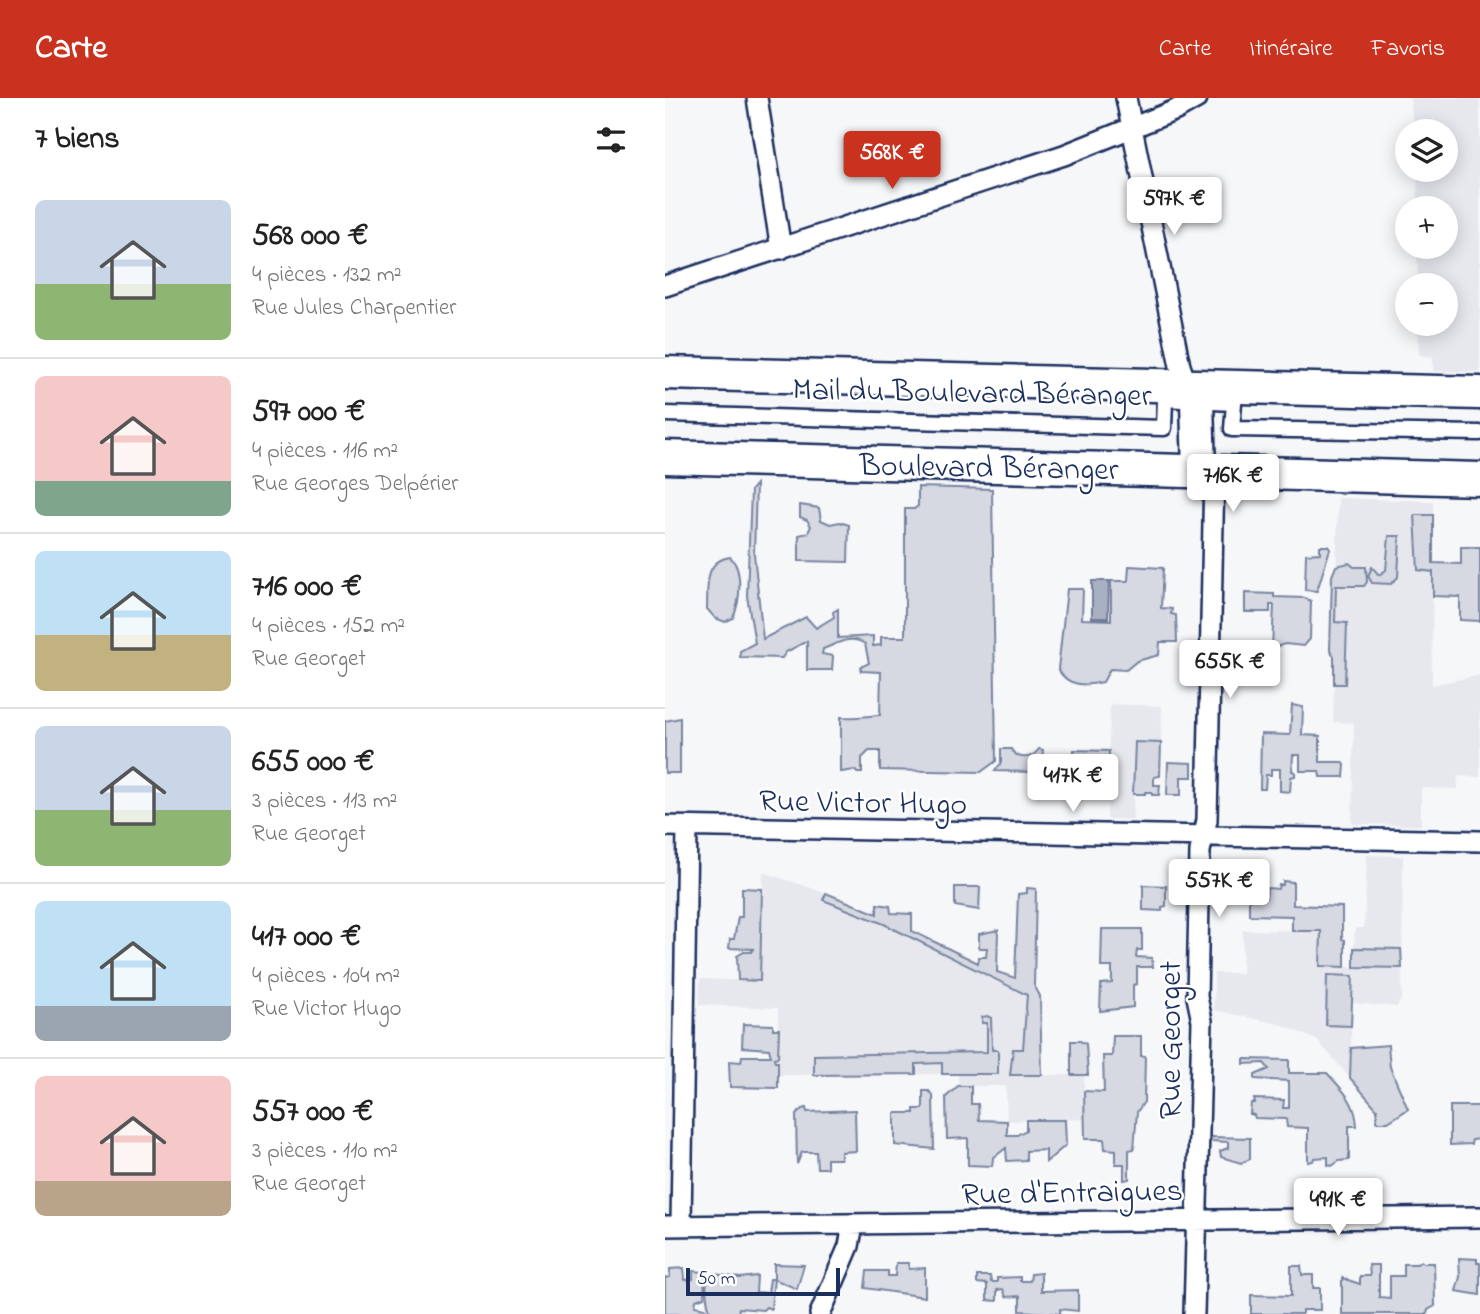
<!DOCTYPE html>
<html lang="fr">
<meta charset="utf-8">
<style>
:root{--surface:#fff;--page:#f2f2f2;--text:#222;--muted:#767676;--line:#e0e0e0;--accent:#c8321e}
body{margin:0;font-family:"Indie Flower",sans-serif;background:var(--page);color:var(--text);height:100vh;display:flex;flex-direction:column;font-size:26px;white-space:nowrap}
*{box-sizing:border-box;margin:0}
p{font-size:23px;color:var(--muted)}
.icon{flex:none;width:38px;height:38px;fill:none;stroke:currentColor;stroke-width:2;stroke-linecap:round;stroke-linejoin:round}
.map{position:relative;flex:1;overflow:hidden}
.sheet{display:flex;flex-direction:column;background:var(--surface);width:665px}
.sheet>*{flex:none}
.controls{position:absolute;left:730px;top:21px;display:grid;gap:14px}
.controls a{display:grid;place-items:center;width:63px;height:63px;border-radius:50%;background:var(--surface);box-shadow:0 4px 18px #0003;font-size:35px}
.scale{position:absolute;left:21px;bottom:18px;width:154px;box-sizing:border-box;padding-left:7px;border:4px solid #1b2f5e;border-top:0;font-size:19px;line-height:24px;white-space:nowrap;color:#1b2f5e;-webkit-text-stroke:5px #fff;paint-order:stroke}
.price{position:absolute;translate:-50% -60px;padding:0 16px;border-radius:7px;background:#fff;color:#222;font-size:23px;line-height:46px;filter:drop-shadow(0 2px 4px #0008)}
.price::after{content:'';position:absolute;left:50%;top:42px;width:21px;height:16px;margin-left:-10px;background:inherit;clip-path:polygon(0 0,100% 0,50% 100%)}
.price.current{background:var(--accent);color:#fff}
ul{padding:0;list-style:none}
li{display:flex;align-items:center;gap:21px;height:175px;padding:0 35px}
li+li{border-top:2px solid var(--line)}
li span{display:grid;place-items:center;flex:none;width:196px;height:140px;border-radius:10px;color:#555}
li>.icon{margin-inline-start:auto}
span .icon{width:84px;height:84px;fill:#fffc;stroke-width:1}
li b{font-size:30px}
h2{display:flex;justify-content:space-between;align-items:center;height:84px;padding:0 35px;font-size:30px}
header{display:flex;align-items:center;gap:42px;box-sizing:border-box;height:98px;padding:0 35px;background:var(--accent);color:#fff}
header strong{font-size:33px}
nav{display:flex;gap:38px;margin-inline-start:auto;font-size:24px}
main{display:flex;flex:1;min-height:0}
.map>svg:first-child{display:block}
.built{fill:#e6e8ee}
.green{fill:#d6d9e2;stroke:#7884a0;stroke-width:2}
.water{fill:#a9b0c1;stroke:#707c99;stroke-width:2}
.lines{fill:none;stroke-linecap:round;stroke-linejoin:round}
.pedestrian-casing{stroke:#1b2f5e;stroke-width:19}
.minor-casing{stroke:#1b2f5e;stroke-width:24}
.primary-casing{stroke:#1b2f5e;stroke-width:37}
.pedestrian{stroke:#fff;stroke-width:14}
.minor{stroke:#fff;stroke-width:19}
.primary{stroke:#fff;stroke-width:32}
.labels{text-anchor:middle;stroke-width:5;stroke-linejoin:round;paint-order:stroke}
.street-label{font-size:32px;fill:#1b2f5e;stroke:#fff}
</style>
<header>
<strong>Carte</strong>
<nav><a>Carte</a><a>Itinéraire</a><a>Favoris</a></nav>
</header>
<main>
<section class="sheet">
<h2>7 biens<svg class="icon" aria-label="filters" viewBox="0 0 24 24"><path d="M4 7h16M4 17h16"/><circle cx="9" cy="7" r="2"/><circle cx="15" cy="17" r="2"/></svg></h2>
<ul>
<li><span style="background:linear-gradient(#c9d6e8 60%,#8fb573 0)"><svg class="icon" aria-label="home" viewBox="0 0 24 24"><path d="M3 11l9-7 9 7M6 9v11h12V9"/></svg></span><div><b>568 000 €</b><p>4 pièces · 132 m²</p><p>Rue Jules Charpentier</p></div></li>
<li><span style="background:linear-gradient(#f6c9c9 75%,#7fa58c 0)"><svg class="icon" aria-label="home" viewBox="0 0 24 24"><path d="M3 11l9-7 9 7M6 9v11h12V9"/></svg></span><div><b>597 000 €</b><p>4 pièces · 116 m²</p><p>Rue Georges Delpérier</p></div></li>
<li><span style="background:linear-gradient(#bfe0f5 60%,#c2b280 0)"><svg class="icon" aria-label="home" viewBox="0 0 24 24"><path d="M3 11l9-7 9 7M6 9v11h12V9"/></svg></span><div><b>716 000 €</b><p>4 pièces · 152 m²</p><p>Rue Georget</p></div></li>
<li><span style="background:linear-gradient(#c9d6e8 60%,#8fb573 0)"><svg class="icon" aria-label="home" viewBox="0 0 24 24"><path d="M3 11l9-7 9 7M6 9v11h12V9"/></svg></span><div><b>655 000 €</b><p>3 pièces · 113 m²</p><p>Rue Georget</p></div></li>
<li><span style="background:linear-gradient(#bfe0f5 75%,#9aa5b1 0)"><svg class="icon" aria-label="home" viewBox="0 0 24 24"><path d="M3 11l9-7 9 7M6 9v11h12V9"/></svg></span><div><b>417 000 €</b><p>4 pièces · 104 m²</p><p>Rue Victor Hugo</p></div></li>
<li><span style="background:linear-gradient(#f6c9c9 75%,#b9a48a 0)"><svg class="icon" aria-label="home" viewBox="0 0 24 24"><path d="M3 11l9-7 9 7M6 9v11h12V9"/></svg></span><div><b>557 000 €</b><p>3 pièces · 110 m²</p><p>Rue Georget</p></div></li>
</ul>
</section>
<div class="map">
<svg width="815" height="1216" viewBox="0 0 815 1216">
<rect width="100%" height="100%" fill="#f6f7f9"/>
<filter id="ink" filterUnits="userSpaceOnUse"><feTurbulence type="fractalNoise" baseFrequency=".0143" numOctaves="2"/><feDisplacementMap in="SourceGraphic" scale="14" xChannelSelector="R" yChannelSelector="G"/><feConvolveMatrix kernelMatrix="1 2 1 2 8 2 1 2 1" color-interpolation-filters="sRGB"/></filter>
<g filter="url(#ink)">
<path class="built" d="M 745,0 L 815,0 L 815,274 L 768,273 L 768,259 L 754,257 L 753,226 L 780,226 L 780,187 L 753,187 L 752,149 L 780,149 L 780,110 L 753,110 L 752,72 L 780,72 L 780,33 L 749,33 Z
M 673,400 L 768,403 L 767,587 L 815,577 L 815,679 L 793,678 L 793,691 L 756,690 L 756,727 L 687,726 L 689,625 L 668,624 Z
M 445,606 L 497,608 L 496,645 L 470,644 L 468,722 L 442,721 Z
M 702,757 L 738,758 L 737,899 L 732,909 L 687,905 L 685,980 L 653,943 L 618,927 L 549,912 L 549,875 L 577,875 L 578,832 L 657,833 L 656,868 L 688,869 L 690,830 L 699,830 Z
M 98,774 L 185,803 L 328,872 L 370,887 L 375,898 L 377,977 L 419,977 L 419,1021 L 342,1023 L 341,988 L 293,988 L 293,976 L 113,977 L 113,910 L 34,907 L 35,881 L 95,883 Z"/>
<path class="green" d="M 91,386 L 89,456 L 98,541 L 141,519 L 151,530 L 169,519 L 168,514 L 173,511 L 173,540 L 208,538 L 208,548 L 216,547 L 216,539 L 240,539 L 240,411 L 249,411 L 253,408 L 253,389 L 327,391 L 331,663 L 316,674 L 215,672 L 215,653 L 204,653 L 197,660 L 197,675 L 192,675 L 190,672 L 176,674 L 176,619 C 190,620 202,618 215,617 L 216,574 L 196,573 L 196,569 L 204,565 L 200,546 C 185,536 172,546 158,551 L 157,556 L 168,558 L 167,572 L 142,572 L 142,543 L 121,554 L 117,560 L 75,559 L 75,553 L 90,545 L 82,498 L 86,392 Z
M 135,407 L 154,410 L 156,422 L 165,426 L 175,424 L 184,427 L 183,464 L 134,463 L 134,437 L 143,435 L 146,428 L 142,422 L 135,419 Z
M 750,417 L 768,417 L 768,465 L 796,466 L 796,449 L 815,449 L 815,523 L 795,522 L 795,499 L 768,498 L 768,474 L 753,472 Z
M 724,438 L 735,438 L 733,479 L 726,486 L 707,485 L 703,478 L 707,469 L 714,477 L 721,472 Z
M 655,448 L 664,448 L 665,451 L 652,493 L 640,492 L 641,456 L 655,455 Z
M 65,459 C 79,472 75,504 68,520 L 60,524 L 50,520 L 42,511 C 43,490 38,463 65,459 Z
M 684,465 L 689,469 L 701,469 L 702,484 L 699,488 L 671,488 L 670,524 L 682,525 L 680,586 L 669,586 L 669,558 L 665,552 L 667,478 L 671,468 Z
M 464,468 L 498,470 L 496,510 L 507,511 L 506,516 L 511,517 L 512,544 L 495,544 L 494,557 L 472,563 L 461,572 L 445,571 L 438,584 C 421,588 402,589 393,571 L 402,491 L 418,491 L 417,521 L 446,522 L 446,483 L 463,483 Z
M 580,495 L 609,496 L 609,499 L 640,500 L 646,503 L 645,541 L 639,548 L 620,546 L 607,550 L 609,507 L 605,507 L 605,514 L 580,514 Z
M 627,607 L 638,609 L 637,637 L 655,638 L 655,664 L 678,664 L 680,667 L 679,679 L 655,679 L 654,673 L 635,673 L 635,657 L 628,657 L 627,673 L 630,674 L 630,678 L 626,679 L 625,694 L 615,693 L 615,671 L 606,671 L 606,677 L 601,677 L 600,691 L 595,691 L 596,636 L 625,637 Z
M 15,620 L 15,675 L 0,675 L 0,623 Z
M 470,644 L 496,645 L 495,678 L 489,679 L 489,687 L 495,687 L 494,697 L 487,697 L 487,694 L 480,694 L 480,696 L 468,696 Z
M 336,651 L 346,651 C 353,663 367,661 374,651 L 378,652 L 377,665 L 368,665 L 367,674 L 330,673 L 336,665 Z
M 409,652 L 444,653 L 443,675 L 397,674 L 397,666 L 383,666 L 383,657 L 409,659 Z
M 503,664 L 527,665 L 527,679 L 516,679 L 516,697 L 502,697 Z
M 618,783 L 628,784 L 628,807 L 677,809 L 677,841 L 680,842 L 680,869 L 655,868 L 656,833 L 627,833 L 627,818 L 584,817 L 584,800 L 601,800 L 602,790 L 613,791 L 614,787 L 618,787 Z
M 478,787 L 501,788 L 501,808 L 497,809 L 497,813 L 478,812 Z
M 290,789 L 315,789 L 314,812 L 290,808 Z
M 77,790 L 97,791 L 95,883 L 73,882 L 72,858 L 79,854 L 86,854 L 88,851 L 64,850 L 65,841 L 69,841 L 73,819 L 77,819 Z
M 362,790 L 371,791 L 369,887 L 375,898 L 377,977 L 345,977 L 348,951 L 358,951 L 362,897 L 219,826 L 158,802 L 161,795 L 212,816 L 212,806 L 225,808 L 226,815 L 247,816 L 247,833 L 313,865 L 314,859 L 321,859 L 322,850 L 314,850 L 314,836 L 333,832 L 332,874 L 350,880 L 353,796 L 362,795 Z
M 437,831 L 477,831 L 477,852 L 472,852 L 471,859 L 487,860 L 488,869 L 472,869 L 472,886 L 468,887 L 468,909 L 435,913 L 436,886 L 447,885 L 447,869 L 436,869 Z
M 689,850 L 736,851 L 737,870 L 689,869 Z
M 662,877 L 688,878 L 686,928 L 661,927 Z
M 322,918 L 326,920 L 327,952 L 333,952 L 333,976 L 277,976 L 277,965 L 251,966 L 251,976 L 149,977 L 149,957 L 322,954 L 322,925 L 317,925 L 317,919 Z
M 78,926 L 108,927 L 108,931 L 114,931 L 113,959 L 109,960 L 110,964 L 113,964 L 113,990 L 65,989 L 64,963 L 76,964 L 77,958 L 106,958 L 104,951 L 77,949 Z
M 448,938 L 476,938 L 476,958 L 480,958 L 479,1004 L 472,1014 L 469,1051 L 464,1052 L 464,1081 L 459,1082 L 459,1066 L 451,1066 L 451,1052 L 440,1051 L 439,1041 L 420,1041 L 419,993 L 439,994 L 438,958 L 447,958 Z
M 406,943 L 415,943 L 421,946 L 423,977 L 406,977 Z
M 723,947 L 725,969 L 743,1011 L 723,1024 L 712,1024 L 712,1011 L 685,980 L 686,950 Z
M 579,961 L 624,962 L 624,975 L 662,975 C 677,991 691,1004 692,1028 L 684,1028 L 684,1062 L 674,1063 L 667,1068 L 663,1067 L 663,1059 L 649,1060 L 648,1063 L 643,1064 L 643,1030 L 622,1029 L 621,1021 L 590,1020 L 589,1017 L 585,1016 L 586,1005 L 590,1005 L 589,1001 L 619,1002 L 618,1010 L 624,1010 L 624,983 L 590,981 L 590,977 L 604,971 L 599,965 L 579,966 Z
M 293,988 L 306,988 L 306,1006 L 313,1006 L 314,1022 L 342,1023 L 342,1037 L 352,1037 L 361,1032 L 361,1022 L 400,1022 L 401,1047 L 381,1064 L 381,1052 L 361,1053 L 361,1062 L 342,1063 L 341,1050 L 328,1060 L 327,1068 L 303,1067 L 303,1040 L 282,1041 L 281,999 Z
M 258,993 L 264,993 L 268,997 L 269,1051 L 230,1047 L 230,1015 L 249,1015 L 249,1011 L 258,1011 Z
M 785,1008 L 815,1008 L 815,1041 L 807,1042 L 806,1046 L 785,1047 Z
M 141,1010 L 142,1014 L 190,1012 L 191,1053 L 176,1054 L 176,1061 L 162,1061 L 162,1070 L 152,1070 L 151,1054 L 137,1054 L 132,1066 L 131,1017 L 137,1011 Z
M 546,1039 L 585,1040 L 585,1061 L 576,1065 L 556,1059 L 555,1053 L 563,1050 L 563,1044 L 546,1043 Z
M 794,1160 L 812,1161 L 812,1165 L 815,1165 L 815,1197 L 791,1193 L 795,1179 Z
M 756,1163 L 758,1165 L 769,1165 L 770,1208 L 763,1212 L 762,1216 L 677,1216 L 677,1180 L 695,1186 L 695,1178 L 705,1178 L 704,1167 L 714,1167 L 714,1199 L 725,1200 L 725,1178 L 739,1178 L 739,1166 L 752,1166 Z
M 231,1165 L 243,1165 L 244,1171 L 260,1170 L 260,1199 L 200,1190 L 202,1173 L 223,1173 L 223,1178 L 230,1178 Z
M 109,1166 L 139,1167 L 132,1191 L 109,1181 L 106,1211 L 101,1209 L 98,1212 L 74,1210 L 73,1216 L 46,1216 C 41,1203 39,1187 45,1175 L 75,1180 L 92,1178 L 91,1194 L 103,1195 L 105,1181 L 109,1181 Z
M 626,1168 L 636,1168 L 637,1177 L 648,1177 L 648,1190 L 655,1190 L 655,1212 L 637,1212 L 637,1216 L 586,1216 L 586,1197 L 626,1198 Z
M 19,1170 L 20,1182 L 28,1181 L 28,1173 L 38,1174 L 40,1177 L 39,1199 L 31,1202 L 30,1208 L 40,1210 L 44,1216 L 0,1216 L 0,1180 L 5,1179 L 5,1171 Z
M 376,1175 L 376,1193 L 413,1192 L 413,1213 L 395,1211 L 395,1216 L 355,1213 L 355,1198 L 341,1199 L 338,1191 L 332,1192 L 332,1203 L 322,1202 L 322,1186 L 312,1185 L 312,1178 L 325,1178 L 326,1184 L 332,1184 L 332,1180 L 355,1179 L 355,1183 L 365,1183 L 366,1176 Z"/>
<path class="water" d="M 427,483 L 444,483 L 443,520 L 427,520 Z"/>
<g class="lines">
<g class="pedestrian-casing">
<path id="pedestrian" d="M 547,304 L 569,305 L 567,331 L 815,335
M 0,316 L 499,330 L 500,301 L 517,302"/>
</g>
<g class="minor-casing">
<path id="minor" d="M 92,0 L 116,151
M 461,0 L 515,268 L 522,288
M 0,188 L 399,57 L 511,12 L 532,0
M 0,728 L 815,743
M 16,1127 L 22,729
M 0,1128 L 815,1119
M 155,1216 L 184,1148 L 188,1126
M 529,1216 L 537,923 L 532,899 L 535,753 L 542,722 L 549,374"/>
</g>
<g class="primary-casing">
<path id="primary" d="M 0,275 L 815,295
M 522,288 L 532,303 L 534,374
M 0,359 L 815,381"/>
</g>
<use href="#pedestrian" class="pedestrian"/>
<use href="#minor" class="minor"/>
<use href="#primary" class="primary"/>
</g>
</g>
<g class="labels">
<g class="street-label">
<text transform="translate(307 293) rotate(1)" y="11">Mail du Boulevard Béranger</text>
<text transform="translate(324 368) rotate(1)" y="11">Boulevard Béranger</text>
<text transform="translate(198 703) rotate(1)" y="11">Rue Victor Hugo</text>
<text transform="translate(504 942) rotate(-90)" y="11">Rue Georget</text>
<text transform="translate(407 1093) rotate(-1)" y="11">Rue d'Entraigues</text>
</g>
</g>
</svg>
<div class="controls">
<a><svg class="icon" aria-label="layers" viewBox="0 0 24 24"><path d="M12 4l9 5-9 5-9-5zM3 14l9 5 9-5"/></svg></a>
<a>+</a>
<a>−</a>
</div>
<div class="scale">50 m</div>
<b class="price current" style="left:227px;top:93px">568K €</b>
<b class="price" style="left:509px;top:139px">597K €</b>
<b class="price" style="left:568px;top:416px">716K €</b>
<b class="price" style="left:565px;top:602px">655K €</b>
<b class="price" style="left:408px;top:716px">417K €</b>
<b class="price" style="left:554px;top:821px">557K €</b>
<b class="price" style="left:673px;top:1140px">491K €</b>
</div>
</main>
